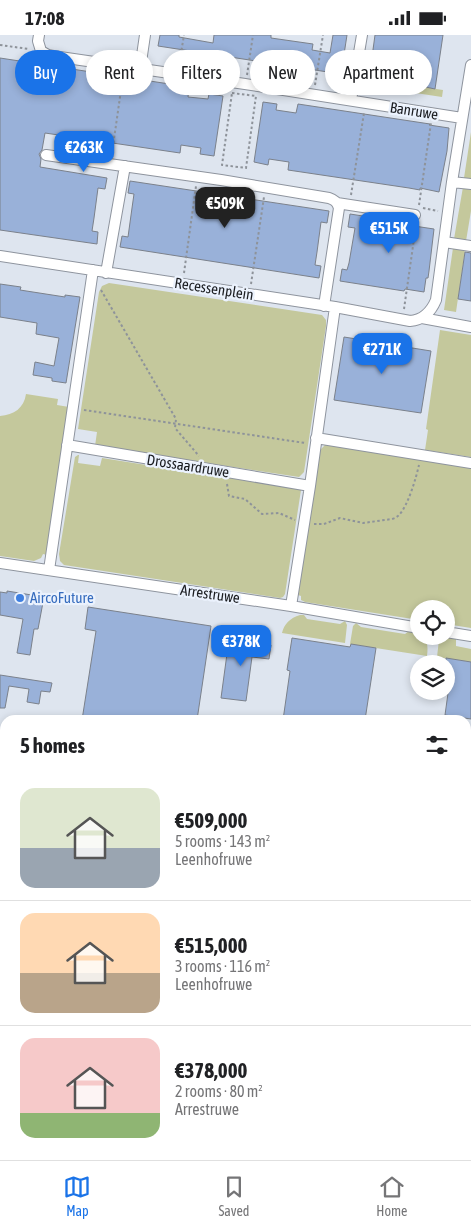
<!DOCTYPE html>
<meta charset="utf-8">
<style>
:root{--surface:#fff;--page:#f2f2f2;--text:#202124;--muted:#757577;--line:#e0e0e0;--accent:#1a73e8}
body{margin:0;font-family:"Asap Condensed",sans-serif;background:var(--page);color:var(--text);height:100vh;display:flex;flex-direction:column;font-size:19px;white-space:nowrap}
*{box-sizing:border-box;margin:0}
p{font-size:16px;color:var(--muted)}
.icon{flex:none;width:28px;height:28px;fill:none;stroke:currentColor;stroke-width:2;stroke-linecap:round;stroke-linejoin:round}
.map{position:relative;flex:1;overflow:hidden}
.side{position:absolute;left:0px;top:680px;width:471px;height:445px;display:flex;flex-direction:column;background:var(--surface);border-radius:15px 15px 0 0;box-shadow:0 2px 8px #0003}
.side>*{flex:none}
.top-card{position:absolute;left:15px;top:15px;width:441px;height:45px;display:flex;gap:10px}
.fabs{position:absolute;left:410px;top:565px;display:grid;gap:10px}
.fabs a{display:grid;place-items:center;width:45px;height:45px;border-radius:50%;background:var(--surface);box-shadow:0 2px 8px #0003;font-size:25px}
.price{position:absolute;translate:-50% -42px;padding:0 11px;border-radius:10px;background:var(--accent);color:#fff;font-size:16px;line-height:32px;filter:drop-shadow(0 1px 2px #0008)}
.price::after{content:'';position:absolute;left:50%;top:30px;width:15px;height:11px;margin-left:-8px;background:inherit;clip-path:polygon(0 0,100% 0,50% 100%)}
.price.on{background:#222;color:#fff}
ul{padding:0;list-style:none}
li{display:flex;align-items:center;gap:15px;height:125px;padding:0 20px}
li+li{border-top:1px solid var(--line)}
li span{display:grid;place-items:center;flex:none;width:140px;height:100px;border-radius:15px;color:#555}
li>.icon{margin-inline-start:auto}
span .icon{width:60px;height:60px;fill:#fffc;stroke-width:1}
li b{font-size:21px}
h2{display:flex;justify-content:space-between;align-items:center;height:60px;padding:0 20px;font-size:21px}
.tag{padding:0 18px;border-radius:22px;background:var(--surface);box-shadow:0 2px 8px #0003;font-size:18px;line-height:45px}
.tag.on{background:var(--accent);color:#fff}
.status{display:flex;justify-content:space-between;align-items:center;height:35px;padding:0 25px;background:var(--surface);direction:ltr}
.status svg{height:14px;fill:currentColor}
.menu{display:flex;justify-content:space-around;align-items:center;height:70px;border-top:1px solid var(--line);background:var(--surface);font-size:14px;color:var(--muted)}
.menu a{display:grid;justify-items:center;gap:2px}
.menu .on{color:var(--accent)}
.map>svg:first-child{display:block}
.green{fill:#c4c89c}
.building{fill:#99b1d9;stroke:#7b818b}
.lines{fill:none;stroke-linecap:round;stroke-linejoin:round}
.service-casing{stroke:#8e949e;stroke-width:7}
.minor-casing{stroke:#8e949e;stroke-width:12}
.path{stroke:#8e939a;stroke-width:2;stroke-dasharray:2.5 2.5;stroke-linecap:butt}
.service{stroke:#fff;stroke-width:5}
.minor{stroke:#fff;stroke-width:10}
.shop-dot{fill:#3f7fe0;stroke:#ebf2fd;stroke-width:2}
.labels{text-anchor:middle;stroke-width:4.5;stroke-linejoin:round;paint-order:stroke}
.street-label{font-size:15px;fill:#1b1d21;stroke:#ebf2fd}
.shop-label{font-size:15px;fill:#366cbe;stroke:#ebf2fd;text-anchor:start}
</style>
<div class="status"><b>17:08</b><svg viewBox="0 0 49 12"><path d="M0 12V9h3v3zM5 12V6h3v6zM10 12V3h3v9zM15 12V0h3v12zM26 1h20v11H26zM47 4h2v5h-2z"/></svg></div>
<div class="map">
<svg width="471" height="1125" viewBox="0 0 471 1125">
<rect width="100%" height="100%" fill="#dee5ef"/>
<path class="green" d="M 369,44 L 400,48 L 398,56 L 368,51 Z
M 403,49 L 443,55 L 442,62 L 402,56 Z
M 471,97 L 471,144 L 464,143 Z
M 463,152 L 471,153 L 471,176 L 466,206 L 454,204 Z
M 453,213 L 465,215 L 456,277 L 444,275 Z
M 109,248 L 322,280 L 326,285 L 326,291 L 304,437 L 299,442 L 95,411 L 97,397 L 78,394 L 99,257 L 102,251 Z
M 440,295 L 471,300 L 471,422 L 425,415 L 428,395 L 426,394 Z
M 26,359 L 58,364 L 57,370 L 69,372 L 47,520 L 43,519 L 41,523 L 34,526 L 0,521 L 0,381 C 14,380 24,373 26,359 Z
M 325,410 L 329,410 L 471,431 L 471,593 L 446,589 L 446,574 L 419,574 L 419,585 L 305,567 L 301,565 L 301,561 L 298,560 L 320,415 Z
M 78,420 L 79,420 L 78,428 L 100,431 L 102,423 L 299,454 L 301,455 L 285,559 L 283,562 L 280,563 L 64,530 L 60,526 L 59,519 L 75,422 Z
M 300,580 L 304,580 L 307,584 L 340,589 L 345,586 L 347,590 L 345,608 L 282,598 C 284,589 290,583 300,580 Z
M 356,588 L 361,592 L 405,599 L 409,596 L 419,599 L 419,601 L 423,601 C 428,607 428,613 427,621 L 350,609 L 353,591 Z
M 444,601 L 456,603 L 456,611 L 471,614 L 471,627 L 437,622 L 439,605 Z
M 0,936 L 5,937 L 5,1008 L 0,1009 Z"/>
<path class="building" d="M 160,0 L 179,0 L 179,2 L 213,8 L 214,0 L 271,0 L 271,3 L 313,9 L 312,15 L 330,18 L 333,0 L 347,0 L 341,39 L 158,11 Z
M 375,0 L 443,0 L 435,54 L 421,51 L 422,45 L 408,43 L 383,40 L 382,46 L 369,44 Z
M 0,23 L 189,52 L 188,62 L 208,64 L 209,59 L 223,61 L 214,121 L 200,119 L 201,113 L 181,110 L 180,118 L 45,98 L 42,115 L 39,119 L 41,124 L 40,132 L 107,143 L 105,154 L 98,153 L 94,183 L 92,196 L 98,197 L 97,209 L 0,195 Z
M 263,67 L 277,69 L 276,75 L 296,78 L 298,69 L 430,89 L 429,90 L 449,93 L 447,116 L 439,157 L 420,153 L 420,155 L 409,153 L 288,135 L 289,127 L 269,124 L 268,130 L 254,127 Z
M 130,146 L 329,176 L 327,188 L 321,187 L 317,217 L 315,230 L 321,231 L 319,243 L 120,212 L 122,201 L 128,202 L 132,173 L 134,159 L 128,158 Z
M 350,179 L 414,189 L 414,191 L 434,194 L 429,236 L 428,243 L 426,243 L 424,257 L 405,254 L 404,256 L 340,246 L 342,234 L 347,235 L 349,228 L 355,193 L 348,192 Z
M 465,217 L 471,218 L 471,266 L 458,264 Z
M 0,249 L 21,252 L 20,255 L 65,262 L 65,260 L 80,262 L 66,348 L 52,346 L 52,343 L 33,340 L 35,327 L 54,331 L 59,303 L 36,299 L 37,288 L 0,282 Z
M 344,302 L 431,316 L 421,378 L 334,365 Z
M 7,556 L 44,562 L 38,594 L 34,594 L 30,620 L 17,618 L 23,584 L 0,580 L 0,557 L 7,558 Z
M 88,572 L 211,591 L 197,685 L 82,685 L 96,596 L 85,594 Z
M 292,603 L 350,612 L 351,609 L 376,613 L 365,685 L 283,685 L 290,636 L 287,635 Z
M 229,604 L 271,610 L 269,624 L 252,622 L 246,666 L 221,663 Z
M 446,623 L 471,627 L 471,684 L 445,680 L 449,651 L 446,651 Z
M 0,640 L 52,648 L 50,657 L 41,656 L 39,669 L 27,667 L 29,654 L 9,651 L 5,673 L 0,673 Z"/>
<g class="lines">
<g class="service-casing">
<path id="service" d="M 466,875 L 471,876"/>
</g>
<g class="minor-casing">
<path id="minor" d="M 39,0 L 38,6 L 41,16 L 48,20 L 53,21 L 245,49 L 462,83
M 140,34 L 145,0
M 351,65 L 362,0
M 46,120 L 221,145 L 329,163 C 335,165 337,167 339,173 L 324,271
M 452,147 L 471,149
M 337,168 L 415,180
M 444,207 L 471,211
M 0,221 L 335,272 L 410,286 C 423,285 431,277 436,265 L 452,147 L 471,30
M 106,238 L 125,131
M 422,283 L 471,292
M 316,403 L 471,428
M 67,410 L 310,451
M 0,528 L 291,571 L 419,593
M 49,535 L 93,235
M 291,571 L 310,451 L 335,272
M 446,597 L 471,601
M 0,752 L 5,752
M 466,823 L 471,824
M 0,930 L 5,931
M 63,1120 L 64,1125
M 157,1120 L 158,1125
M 263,1120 L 264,1125
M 81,1125 L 105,1120"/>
</g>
<path class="path" d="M 0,10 L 29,14
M 179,30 L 184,0
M 247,40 L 253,0
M 315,50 L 323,0
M 232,58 L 256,61 L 246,133 L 222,130 Z
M 112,118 L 123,41
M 351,160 L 364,78
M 419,170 L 431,88
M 423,173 L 438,176
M 184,238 L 196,151
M 251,249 L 264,162
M 101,255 L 176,384 L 175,393 L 199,421
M 404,274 L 416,190
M 84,375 L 305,408
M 227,449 L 229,461 L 245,464 L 262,479 L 279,478 L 295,485
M 314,489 L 324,489 L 340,483 L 363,488 L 392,484 C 395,483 397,482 399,480 C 408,471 416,443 419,430
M 0,951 L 5,952
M 0,1013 L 5,1012"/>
<use href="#service" class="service"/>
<use href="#minor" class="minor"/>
</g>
<circle class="shop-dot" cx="20" cy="563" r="5"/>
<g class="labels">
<g class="street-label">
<text transform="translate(414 76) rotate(9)" y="5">Banruwe</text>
<text transform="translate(214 254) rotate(9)" y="5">Recessenplein</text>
<text transform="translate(188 431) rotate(9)" y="5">Drossaardruwe</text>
<text transform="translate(210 559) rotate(8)" y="5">Arrestruwe</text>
</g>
<g class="shop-label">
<text x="30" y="568">AircoFuture</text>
</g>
</g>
</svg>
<div class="fabs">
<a><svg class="icon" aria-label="locate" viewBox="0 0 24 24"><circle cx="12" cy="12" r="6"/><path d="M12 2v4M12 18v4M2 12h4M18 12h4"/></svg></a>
<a><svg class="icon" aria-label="layers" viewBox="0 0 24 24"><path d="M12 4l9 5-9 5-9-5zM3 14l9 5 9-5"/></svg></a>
</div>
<b class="price" style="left:84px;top:138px">€263K</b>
<b class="price on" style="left:225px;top:194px">€509K</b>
<b class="price" style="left:389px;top:219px">€515K</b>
<b class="price" style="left:382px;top:340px">€271K</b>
<b class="price" style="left:241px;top:632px">€378K</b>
<div class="top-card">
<a class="tag on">Buy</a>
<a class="tag">Rent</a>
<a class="tag">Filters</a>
<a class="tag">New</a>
<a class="tag">Apartment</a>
</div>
<section class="side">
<h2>5 homes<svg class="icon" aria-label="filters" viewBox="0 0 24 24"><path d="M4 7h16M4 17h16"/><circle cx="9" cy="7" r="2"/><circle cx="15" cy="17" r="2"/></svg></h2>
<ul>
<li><span style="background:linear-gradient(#dfe7d0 60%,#9aa5b1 0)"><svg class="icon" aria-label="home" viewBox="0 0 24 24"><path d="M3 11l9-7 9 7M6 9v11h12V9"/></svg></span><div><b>€509,000</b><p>5 rooms · 143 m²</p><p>Leenhofruwe</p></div></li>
<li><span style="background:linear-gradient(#ffd9b3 60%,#b9a48a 0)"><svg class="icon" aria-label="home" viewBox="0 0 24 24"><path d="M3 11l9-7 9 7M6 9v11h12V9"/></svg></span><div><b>€515,000</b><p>3 rooms · 116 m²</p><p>Leenhofruwe</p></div></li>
<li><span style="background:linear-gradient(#f6c9c9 75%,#8fb573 0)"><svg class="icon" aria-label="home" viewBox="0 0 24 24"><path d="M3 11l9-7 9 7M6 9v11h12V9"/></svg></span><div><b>€378,000</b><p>2 rooms · 80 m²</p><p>Arrestruwe</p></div></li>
</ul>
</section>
</div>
<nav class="menu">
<a class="on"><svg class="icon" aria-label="map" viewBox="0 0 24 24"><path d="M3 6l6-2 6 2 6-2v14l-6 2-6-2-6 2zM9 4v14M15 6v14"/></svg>Map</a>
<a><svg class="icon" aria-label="saved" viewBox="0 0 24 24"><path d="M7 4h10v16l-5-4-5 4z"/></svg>Saved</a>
<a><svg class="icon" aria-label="home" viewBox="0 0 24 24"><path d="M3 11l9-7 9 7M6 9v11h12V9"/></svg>Home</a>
</nav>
